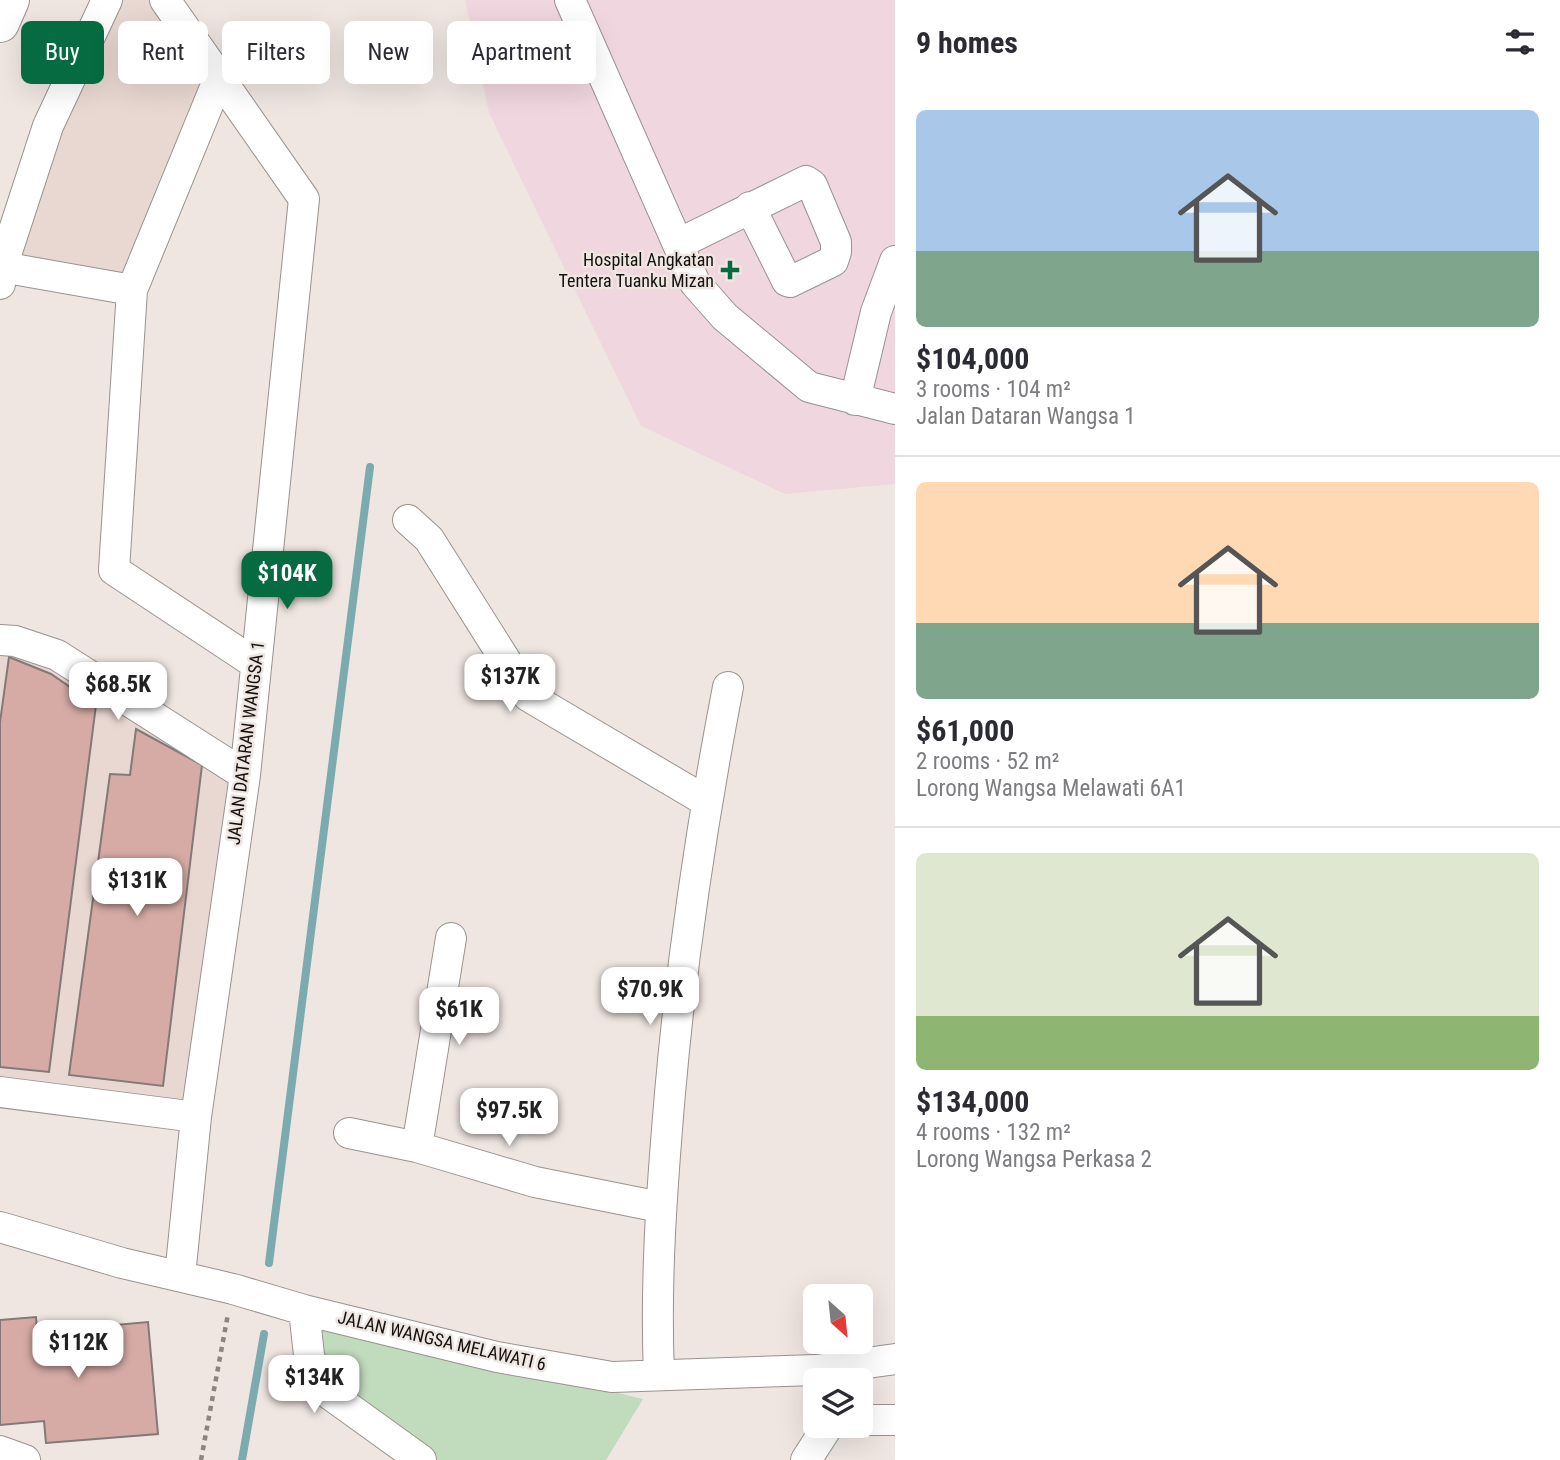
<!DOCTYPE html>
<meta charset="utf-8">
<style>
:root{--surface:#fff;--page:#f7f7f7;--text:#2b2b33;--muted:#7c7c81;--line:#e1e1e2;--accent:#066b41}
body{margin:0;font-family:"Roboto Condensed",sans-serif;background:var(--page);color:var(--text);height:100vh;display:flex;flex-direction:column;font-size:26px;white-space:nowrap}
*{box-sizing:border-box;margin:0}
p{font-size:23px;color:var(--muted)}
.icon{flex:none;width:38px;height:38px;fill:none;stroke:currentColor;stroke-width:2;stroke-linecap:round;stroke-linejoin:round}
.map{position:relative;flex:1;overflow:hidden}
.panel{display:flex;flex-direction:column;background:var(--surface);width:665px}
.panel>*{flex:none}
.hud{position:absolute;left:21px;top:21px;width:665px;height:63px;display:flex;gap:14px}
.needle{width:46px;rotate:153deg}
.controls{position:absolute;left:803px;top:1284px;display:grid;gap:14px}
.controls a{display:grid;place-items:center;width:70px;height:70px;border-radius:10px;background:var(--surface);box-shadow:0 7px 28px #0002;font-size:35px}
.price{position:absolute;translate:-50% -60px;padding:0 16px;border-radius:14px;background:#fff;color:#222;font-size:23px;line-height:46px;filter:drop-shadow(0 2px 4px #0008)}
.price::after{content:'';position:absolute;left:50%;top:42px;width:21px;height:16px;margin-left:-10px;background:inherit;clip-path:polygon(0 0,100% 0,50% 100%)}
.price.current{background:var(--accent);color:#fff}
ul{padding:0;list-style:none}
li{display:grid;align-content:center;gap:14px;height:371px;padding:0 21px}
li+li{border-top:2px solid var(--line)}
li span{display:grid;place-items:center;height:217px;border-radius:10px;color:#555}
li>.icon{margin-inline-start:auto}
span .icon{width:126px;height:126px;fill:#fffc;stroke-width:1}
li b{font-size:30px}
h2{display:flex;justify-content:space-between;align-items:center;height:84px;padding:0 21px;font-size:30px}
.pill{padding:0 24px;border-radius:10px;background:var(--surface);box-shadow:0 7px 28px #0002;font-size:24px;line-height:63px}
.pill.current{background:var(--accent);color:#fff}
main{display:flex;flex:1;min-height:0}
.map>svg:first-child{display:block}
.built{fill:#e9d8d1}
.medical{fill:#efd6df}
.green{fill:#c1dbbd}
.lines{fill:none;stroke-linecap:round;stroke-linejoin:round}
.stream{stroke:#7babae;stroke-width:8}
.building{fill:#d6aba5;stroke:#827978;stroke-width:2}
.minor-casing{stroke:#99928e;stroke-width:32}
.major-casing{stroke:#99928e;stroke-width:40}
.path{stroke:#8b8482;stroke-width:4.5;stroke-dasharray:5 5;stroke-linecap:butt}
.minor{stroke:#fff;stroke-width:30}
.major{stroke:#fff;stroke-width:38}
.poi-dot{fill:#066b41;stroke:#efe6e2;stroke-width:2.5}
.labels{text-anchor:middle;stroke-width:5;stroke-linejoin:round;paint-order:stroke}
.poi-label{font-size:18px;fill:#141110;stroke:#efe6e2;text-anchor:end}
.street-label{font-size:18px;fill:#141110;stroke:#efe6e2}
</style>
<main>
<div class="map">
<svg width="895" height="1460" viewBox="0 0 895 1460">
<rect width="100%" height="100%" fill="#efe6e2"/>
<path class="built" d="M 116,0 L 153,0 L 211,81 L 128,282 L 16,262 L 56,130 Z
M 0,650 L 51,662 L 232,780 L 189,1108 L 0,1085 Z"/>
<path class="medical" d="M 465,0 L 895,0 L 895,484 L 785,494 L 641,426 L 489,113 Z"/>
<path class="green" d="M 314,1320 L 643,1399 L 606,1460 L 438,1460 L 321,1376 Z"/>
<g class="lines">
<path class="stream" d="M 269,1263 L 370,467
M 242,1460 L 264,1334"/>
</g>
<path class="building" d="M 9,657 L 51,674 L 96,705 L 49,1072 L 0,1067 L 0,722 Z
M 136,729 L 202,765 L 163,1086 L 69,1075 L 110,774 L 130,775 Z
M 36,1317 L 37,1332 L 148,1322 L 158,1434 L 46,1443 L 44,1421 L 0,1425 L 0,1320 Z"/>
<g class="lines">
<g class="minor-casing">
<path id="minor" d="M 165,0 L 304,199 L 245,775 L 196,1117 L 180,1276
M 570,0 L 695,283 L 725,317 L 809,387 L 895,409
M 678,244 L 806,181 L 812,185 L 836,242 L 836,252 L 833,261 L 790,282 L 787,281 L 750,207
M 2,267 L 132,290 L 114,570 L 256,664
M 0,284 L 2,267 L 48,126 L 107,0
M 132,290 L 219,78
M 855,400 L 876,312 L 895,261
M 408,520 L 429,539 L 528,696 L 706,801
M 0,640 L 15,641 L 57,655 L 245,775
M 0,1092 L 196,1117
M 349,1133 L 417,1147 L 535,1182 L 660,1207
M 417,1147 L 451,938
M 0,1227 L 122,1263 L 233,1289 L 304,1310 L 497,1357 L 612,1377 L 816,1370 L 895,1359
M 304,1310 L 309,1355 L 317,1385 L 421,1460
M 659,1375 C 655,1280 662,1187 670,1093 C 682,956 702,822 728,687
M 861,1420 L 895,1420
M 0,1451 L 25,1460
M 806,1460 L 828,1426"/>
</g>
<g class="major-casing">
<path id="major" d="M 0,23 L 10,0"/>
</g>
<path class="path" d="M 201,1460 L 228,1314"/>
<use href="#minor" class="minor"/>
<use href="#major" class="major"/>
</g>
<path class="poi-dot" d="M726.5 259.5h7v7h7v7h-7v7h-7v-7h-7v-7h7z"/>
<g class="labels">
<g class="poi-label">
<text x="714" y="266">Hospital Angkatan<tspan x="714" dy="21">Tentera Tuanku Mizan</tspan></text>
</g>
<g class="street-label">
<text transform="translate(246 743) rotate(-83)" y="6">JALAN DATARAN WANGSA 1</text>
<text transform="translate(442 1341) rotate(13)" y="6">JALAN WANGSA MELAWATI 6</text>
</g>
</g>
</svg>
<div class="controls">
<a><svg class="needle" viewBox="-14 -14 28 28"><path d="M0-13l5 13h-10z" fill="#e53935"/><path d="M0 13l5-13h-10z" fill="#7c7c81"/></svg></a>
<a><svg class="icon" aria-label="layers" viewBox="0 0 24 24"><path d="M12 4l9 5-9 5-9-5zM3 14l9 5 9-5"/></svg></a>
</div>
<b class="price current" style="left:287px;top:611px">$104K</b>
<b class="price" style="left:510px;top:714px">$137K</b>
<b class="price" style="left:118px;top:722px">$68.5K</b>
<b class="price" style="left:137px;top:918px">$131K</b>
<b class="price" style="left:650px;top:1027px">$70.9K</b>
<b class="price" style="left:459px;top:1047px">$61K</b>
<b class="price" style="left:509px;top:1148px">$97.5K</b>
<b class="price" style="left:78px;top:1380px">$112K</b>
<b class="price" style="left:314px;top:1415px">$134K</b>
<div class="hud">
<a class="pill current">Buy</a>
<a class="pill">Rent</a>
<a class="pill">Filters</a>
<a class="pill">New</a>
<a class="pill">Apartment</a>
</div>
</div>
<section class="panel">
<h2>9 homes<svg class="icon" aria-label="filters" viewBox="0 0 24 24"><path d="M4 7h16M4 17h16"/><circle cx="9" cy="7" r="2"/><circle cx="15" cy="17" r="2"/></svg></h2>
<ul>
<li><span style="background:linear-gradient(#a9c7e8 65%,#7fa58c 0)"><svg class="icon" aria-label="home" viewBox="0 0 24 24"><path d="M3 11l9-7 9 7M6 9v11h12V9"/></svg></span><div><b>$104,000</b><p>3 rooms · 104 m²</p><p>Jalan Dataran Wangsa 1</p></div></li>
<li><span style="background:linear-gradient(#ffd9b3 65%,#7fa58c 0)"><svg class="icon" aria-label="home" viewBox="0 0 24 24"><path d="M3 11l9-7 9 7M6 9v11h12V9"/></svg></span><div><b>$61,000</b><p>2 rooms · 52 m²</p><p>Lorong Wangsa Melawati 6A1</p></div></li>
<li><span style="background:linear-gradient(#dfe7d0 75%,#8fb573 0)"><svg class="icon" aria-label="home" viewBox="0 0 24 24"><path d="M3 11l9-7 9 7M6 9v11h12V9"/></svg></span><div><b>$134,000</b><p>4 rooms · 132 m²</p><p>Lorong Wangsa Perkasa 2</p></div></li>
</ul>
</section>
</main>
